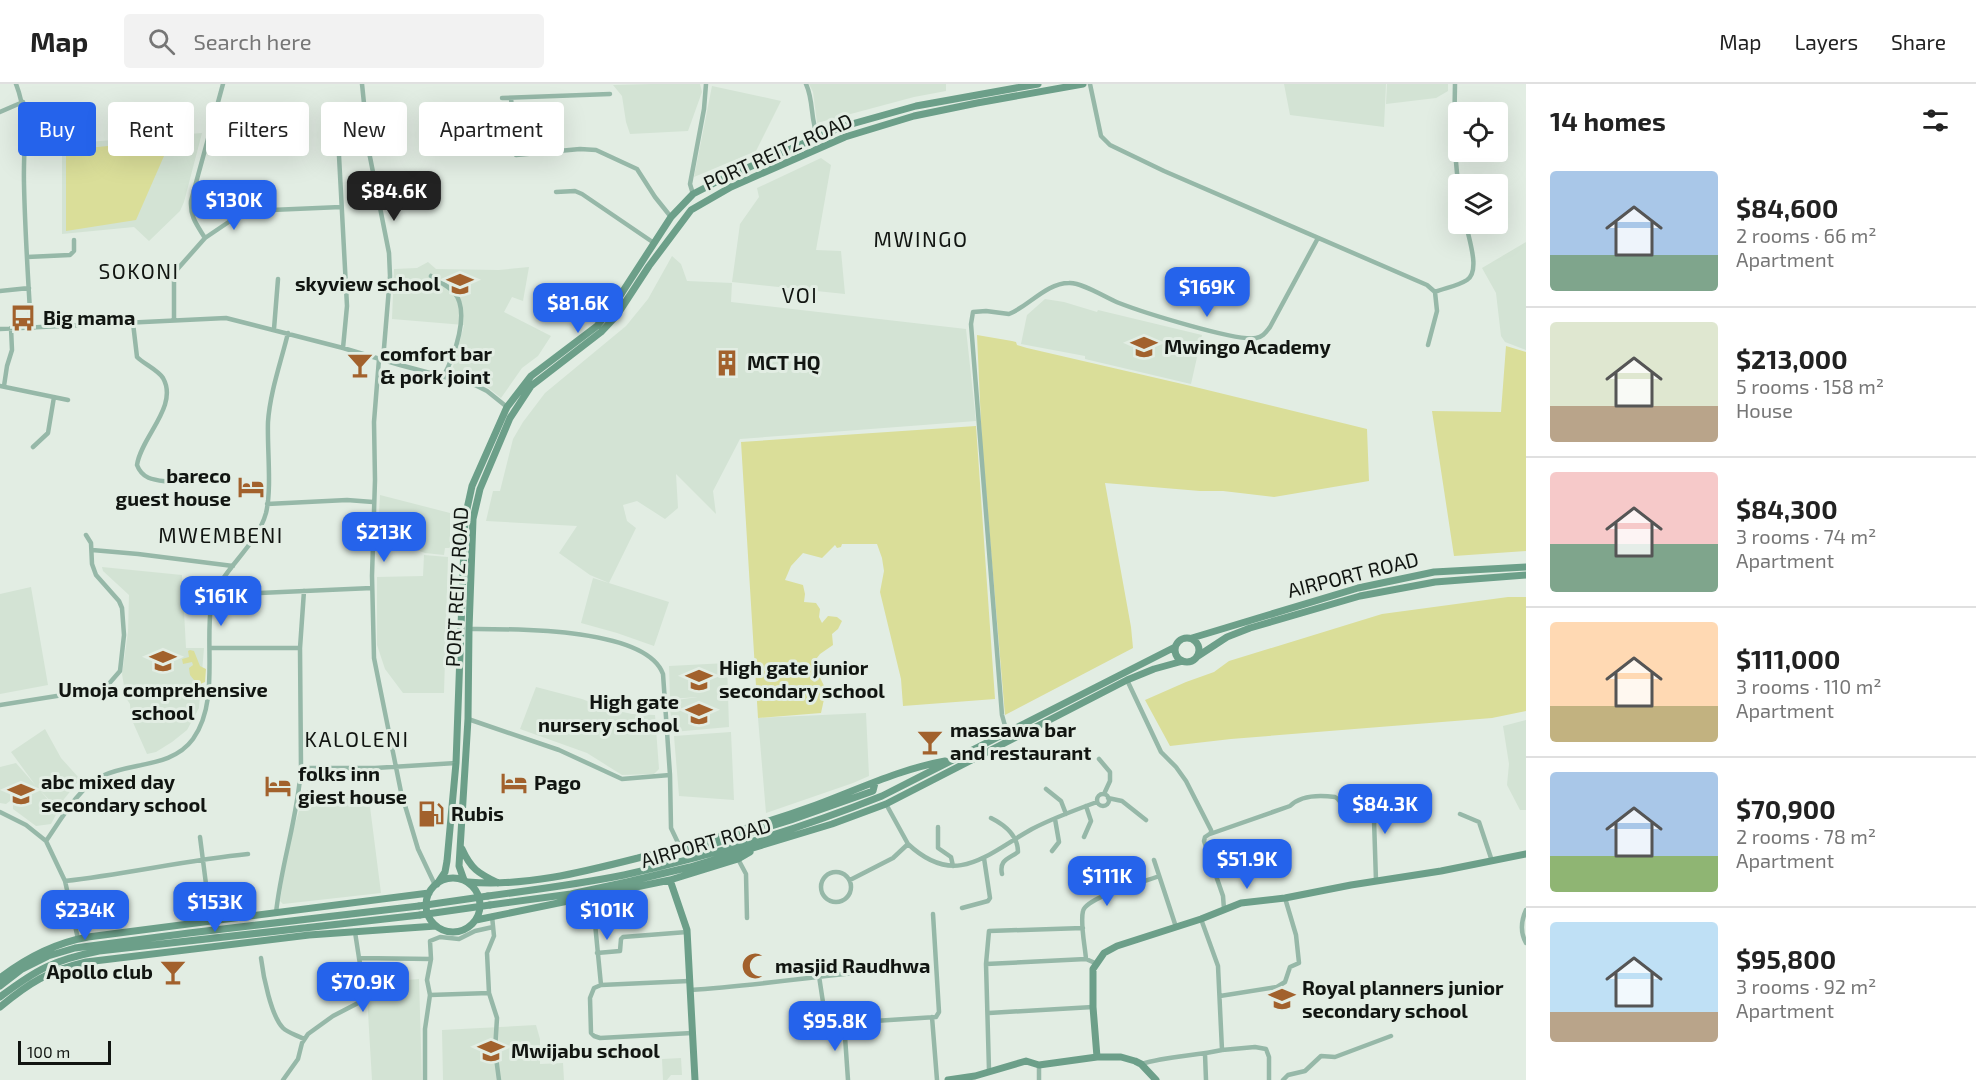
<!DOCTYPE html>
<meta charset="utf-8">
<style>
:root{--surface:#fff;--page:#f2f2f2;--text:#222;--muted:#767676;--line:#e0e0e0;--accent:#2563eb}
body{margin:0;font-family:"Exo 2",sans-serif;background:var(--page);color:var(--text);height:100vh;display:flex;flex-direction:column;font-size:22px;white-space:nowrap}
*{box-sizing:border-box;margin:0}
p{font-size:20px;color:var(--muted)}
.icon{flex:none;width:33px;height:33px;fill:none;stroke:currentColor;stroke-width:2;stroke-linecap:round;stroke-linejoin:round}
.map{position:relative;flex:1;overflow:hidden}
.side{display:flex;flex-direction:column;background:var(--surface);width:450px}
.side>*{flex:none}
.top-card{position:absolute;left:18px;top:18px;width:570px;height:54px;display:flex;gap:12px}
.tools{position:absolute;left:1448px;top:18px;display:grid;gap:12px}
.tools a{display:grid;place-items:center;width:60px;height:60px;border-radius:6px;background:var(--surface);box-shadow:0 6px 24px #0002;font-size:30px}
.scale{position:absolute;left:18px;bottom:15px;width:93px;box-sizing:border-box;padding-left:6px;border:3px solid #111511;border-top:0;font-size:16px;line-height:21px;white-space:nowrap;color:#111511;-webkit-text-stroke:4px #e2ede3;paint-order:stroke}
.price{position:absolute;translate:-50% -51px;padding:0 14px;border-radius:12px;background:var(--accent);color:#fff;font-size:20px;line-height:39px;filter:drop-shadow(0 2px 3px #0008)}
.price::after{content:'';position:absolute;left:50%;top:36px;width:18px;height:14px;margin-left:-9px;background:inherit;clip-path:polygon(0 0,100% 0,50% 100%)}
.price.current{background:#222;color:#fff}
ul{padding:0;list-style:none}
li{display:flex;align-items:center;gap:18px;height:150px;padding:0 24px}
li+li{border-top:2px solid var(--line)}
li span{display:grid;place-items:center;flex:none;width:168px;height:120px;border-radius:6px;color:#555}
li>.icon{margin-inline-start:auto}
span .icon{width:72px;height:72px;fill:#fffc;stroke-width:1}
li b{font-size:26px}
h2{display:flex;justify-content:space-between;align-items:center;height:72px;padding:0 24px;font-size:26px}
.pill{padding:0 21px;border-radius:6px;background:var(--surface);box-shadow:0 6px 24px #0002;font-size:21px;line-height:54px}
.pill.current{background:var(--accent);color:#fff}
header{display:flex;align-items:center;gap:36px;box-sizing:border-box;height:84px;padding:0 30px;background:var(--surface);border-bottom:2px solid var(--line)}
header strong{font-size:28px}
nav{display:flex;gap:33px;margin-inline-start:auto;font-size:21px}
.search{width:420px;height:54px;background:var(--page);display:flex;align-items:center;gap:15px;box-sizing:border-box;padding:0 21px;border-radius:6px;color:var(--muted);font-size:22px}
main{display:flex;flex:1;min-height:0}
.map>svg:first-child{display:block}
.built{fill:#d3e3d4}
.green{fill:#dade99}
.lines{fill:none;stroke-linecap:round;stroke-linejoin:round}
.street{stroke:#96b8a8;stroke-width:4.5}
.secondary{stroke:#6c9f89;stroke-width:7}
.secondary-bridge{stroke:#6c9f89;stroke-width:7}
.labels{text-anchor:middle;stroke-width:6;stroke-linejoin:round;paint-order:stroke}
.street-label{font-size:20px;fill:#111511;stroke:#e2ede3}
.poi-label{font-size:20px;font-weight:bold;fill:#111511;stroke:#e2ede3;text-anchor:start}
.neighbourhood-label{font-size:21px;letter-spacing:1.5px;fill:#111511;stroke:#e2ede3}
</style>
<header>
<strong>Map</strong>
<div class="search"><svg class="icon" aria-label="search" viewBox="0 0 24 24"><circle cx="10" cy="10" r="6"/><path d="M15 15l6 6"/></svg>Search here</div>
<nav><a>Map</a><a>Layers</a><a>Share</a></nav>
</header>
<main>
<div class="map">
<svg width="1526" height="996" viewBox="0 0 1526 996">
<rect width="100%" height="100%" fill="#e2ede3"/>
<path class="built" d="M 651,0 L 700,0 L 702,8 L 688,47 L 630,50 L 626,38 L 622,12 L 613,1 Z
M 809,0 L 946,0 L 946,7 L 914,13 L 817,39 L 813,8 Z
M 1284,0 L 1386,0 L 1384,43 L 1290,31 Z
M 1387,0 L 1448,0 L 1448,7 L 1436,14 L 1386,20 Z
M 712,2 L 781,17 L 756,67 L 694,93 Z
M 202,49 L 184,118 L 180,127 L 149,157 L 134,143 L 62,150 L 62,60 Z
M 821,74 L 831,81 L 816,166 L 841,167 L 845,210 L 732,198 L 740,140 L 759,113 L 757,104 Z
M 1526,158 L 1526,266 L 1505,258 L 1501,252 L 1496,209 L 1482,184 Z
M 672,172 L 681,180 L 687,197 L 732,199 L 731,218 L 966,245 L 976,337 L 740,355 L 713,407 L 716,430 L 676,390 L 678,424 L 665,435 L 637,417 L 623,421 L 627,437 L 636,444 L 609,499 L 590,491 L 559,469 L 577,442 L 486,437 L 493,407 L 500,407 L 513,355 L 523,338 L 545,309 L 626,242 L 648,215 Z
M 428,178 L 436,185 L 499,186 L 529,183 L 523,217 L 512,213 L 504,228 L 551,252 L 538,272 L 522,284 L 501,314 L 482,299 L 451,290 L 464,241 L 392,235 L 394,185 L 417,184 Z
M 1045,215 L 1064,218 L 1097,228 L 1098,226 L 1202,251 L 1191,300 L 1085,275 L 1085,272 L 1021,260 L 1027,231 Z
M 380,411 L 450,429 L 450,464 L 445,464 L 444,471 L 425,469 L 382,454 L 378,450 Z
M 424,471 L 448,473 L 444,609 L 403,609 L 385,585 L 377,561 L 377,493 L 423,492 Z
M 102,483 L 182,491 L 186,564 L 204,564 L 199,624 L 187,646 L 172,658 L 156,668 L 147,670 L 131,634 L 130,620 L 126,614 L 122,590 L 128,548 L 129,511 L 103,487 Z
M 593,494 L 669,518 L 654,562 L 617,549 L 581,539 Z
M 31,503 L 48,601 L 0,610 L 0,510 Z
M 727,579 L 729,643 L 673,648 L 669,617 L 698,613 L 670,615 L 669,582 Z
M 536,603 L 582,615 L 605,624 L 632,630 L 655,631 L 659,685 L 654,690 L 622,691 L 587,669 L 520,645 Z
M 866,629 L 869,692 L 853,699 L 766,729 L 758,634 Z
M 1526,636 L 1526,726 L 1520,726 L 1507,701 L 1509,680 L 1503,642 Z
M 45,645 L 61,674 L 80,695 L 57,724 L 36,702 L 11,668 Z
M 731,648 L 734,716 L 679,712 L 674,652 Z
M 16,679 L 58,727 L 51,740 L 36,742 L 13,725 L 13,719 L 10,717 L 6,720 L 0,719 L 0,683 Z
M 307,706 L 332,713 L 369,715 L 381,809 L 283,820 L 280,817 L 288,763 L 299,727 L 304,726 L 306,721 L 303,716 Z
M 366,895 L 396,897 L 419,895 L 422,996 L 372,996 Z
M 536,941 L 540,955 L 540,980 L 563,979 L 564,996 L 443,996 L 442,946 Z
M 681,974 L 682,991 L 671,991 L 667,996 L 663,996 L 662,975 Z"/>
<path class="green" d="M 171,56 L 136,136 L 66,147 L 66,66 Z
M 977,251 L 1012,257 L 1016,258 L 1017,261 L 1027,264 L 1191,302 L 1367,345 L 1369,397 L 1274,413 L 1223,407 L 1200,407 L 1105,399 L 1131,543 L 1133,564 L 1005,631 L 982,361 Z
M 1506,262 L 1526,268 L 1526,467 L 1454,472 L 1432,327 L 1501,328 Z
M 976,342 L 995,615 L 903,622 L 901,595 L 880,508 L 884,487 L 882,474 L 877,460 L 842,460 L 841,463 L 837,464 L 835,461 L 822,474 L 803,469 L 791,482 L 785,496 L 803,501 L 805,510 L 804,518 L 816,519 L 820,525 L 819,533 L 822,539 L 828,532 L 837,533 L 842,537 L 838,545 L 832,550 L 833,561 L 820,570 L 813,579 L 826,606 L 821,629 L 758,634 L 741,358 Z
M 1508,513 L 1526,513 L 1526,627 L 1492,634 L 1231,655 L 1170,662 L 1145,616 L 1186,598 L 1214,588 L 1229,577 L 1382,530 Z
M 190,566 L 194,567 L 200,582 L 206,585 L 205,598 L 198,601 L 190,591 L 189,584 L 193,581 L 192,578 L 183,580 L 182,575 L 189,573 L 188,567 Z"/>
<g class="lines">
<path class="street" d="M 16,0 C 29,33 23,66 24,100 C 25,148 28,195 31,243
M 362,0 L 369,68 L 389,169 L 390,192 L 383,276
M 806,0 C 814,17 810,36 818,53
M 1090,0 L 1101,52 L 1110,61 L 1164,87 L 1427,201 L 1435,208 L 1437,227 L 1428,261
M 1455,0 L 1454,56 L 1458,100
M 502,14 L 610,10
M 511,14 L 516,71 L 580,65 L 596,66 L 637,85 L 655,113 L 671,133
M 0,28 L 23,18
M 338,53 L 347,222 L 343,264
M 556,108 L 575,107 L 582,110 L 654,159
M 693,110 L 690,100 L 704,25 L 706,0
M 205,154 C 197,141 190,133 191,117 L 223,0
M 27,173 L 70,171 L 74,167 L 74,156
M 431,192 C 438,197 448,202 454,208 C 471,228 454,273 443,293
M 0,207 L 29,204
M 1435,208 C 1445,204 1458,202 1467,196 C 1481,187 1468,153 1466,140
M 174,236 L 174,189 L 205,154 L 239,131 L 250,127 L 341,123
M 133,239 L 137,273 C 144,280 158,286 163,294 C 179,322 141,353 137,381 C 143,397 157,396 171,398
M 0,245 L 226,234 L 343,264 L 400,281 L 475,301 L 487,307 L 507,323
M 274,245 L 278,195
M 379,275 L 374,338 L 375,396 L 372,492 L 374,574 L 401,708 L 418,765 L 435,801
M 0,302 L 68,316
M 4,302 L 7,282 L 12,266 L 11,244
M 33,363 L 48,349 L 54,313
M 267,420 L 347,416 L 373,418
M 92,466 L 138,470 L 233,482
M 214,511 L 372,504
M 469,545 C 512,545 646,543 663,590 L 670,691 L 671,744 L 680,763
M 210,564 L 300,564 L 301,684 L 375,684 L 456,679
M 300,564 L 304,507
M 1127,596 L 1161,668 L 1176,683 L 1186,697 L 1211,746 L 1211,749 L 1205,753 L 1204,757 L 1223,812 L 1224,825
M 0,621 L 88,607 L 107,602 L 120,587 L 124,551 L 122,524 L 119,517 L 96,491 L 92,480 L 91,459 L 86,451
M 468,635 L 559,666 L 622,695 L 670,691
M 1007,649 L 1002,631 L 971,240 L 973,228 L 986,227 L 1009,230 C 1029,222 1046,199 1069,199 C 1082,198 1106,214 1119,219 C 1142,228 1237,258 1256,254 C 1263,253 1266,248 1270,243 L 1318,154
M 1099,675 L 1110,688 L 1110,697 L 1104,710
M 1046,705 L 1061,717 L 1066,730
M 1373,705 L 1376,797
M1097 716a6 6 0 1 1 12 0a6 6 0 1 1-12 0Z
M 1108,714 L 1122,717 L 1146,736
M 0,728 L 26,741 L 46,757 L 65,797 L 78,855
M 1460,730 L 1479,738 L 1492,777
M 991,734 C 1005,741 1018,751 1018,768 C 1008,775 999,776 1002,790
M 938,743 L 938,764 L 951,773 L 953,782
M 1210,750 L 1290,722 C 1301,711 1320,711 1335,713 L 1338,715 L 1345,724 L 1373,736
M 200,753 L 207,808
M 1084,753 L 1091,737 L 1086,722
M 46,757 C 60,737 79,703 102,692 C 131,678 172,684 193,655 C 219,619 205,564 211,522 C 217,488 256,465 266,429 C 272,404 267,365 268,338 C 270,308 281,278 288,249
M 908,760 C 956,805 987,770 1032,745 C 1053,734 1075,726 1097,718
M 1052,767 L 1059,758 L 1055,735
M 738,775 L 746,790 L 747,834
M 1154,776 L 1176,843
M821 803a15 15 0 1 1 30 0a15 15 0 1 1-30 0Z
M 850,796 L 893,774 L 908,760 L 886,720
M 65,797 C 127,790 187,776 248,770
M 596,812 L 593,819 L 601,901
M 962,824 L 988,817 L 990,814 L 984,774
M 1526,826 C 1521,837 1520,848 1526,859
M 276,829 C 281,780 298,733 301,684
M 492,832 L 494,852 L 487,869 L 489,909 L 497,934 L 495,966 L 499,996
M 1201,835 L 1218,882 L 1222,966 L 1255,963 L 1266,965 L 1269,973 L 1269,996
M 355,848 L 359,874
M 597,869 L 620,867 L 621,855 L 623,853 L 687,848
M 261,874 C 263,891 271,932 283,944 C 288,949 297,951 304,955
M 1086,875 C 1085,862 1080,839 1083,827 C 1086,813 1145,798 1159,792
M 986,880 L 1086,875 L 1095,879
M 819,892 L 826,938 L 828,940 L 936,933 L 939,928 L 933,830
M 689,897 L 601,901 L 594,904 L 590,914 L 591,949 L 594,952 L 600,954 L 692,949
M 690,906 C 751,902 812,893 873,887
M 430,911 L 489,909
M 1220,912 L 1277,903 L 1285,898 L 1290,883 L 1299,879 L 1296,851 L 1285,814
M 989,929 L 1093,923
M 932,933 L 937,996
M 844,938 L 848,996
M 1205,970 L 1206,996
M 1141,980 C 1168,972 1195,972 1222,966
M 1039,981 L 1039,996
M 989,986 L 986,880 L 989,847 L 1083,844
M 283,996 L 298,975 L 302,959 L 308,950 L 333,932 L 360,918 L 363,913 L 364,902 L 359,874 L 431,875
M 425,996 L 425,945 L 430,911 L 427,896 L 431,875 L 430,857 L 440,853 L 459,855 L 475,847 L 493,843
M 1283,996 L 1288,991 L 1305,987 L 1321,972 L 1335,973 L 1391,952"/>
<path class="secondary" d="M1175 566a12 12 0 1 1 24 0a12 12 0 1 1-24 0Z
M 1192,554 L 1358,504 L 1434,488 L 1526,483
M 1198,572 L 1227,553 L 1250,544 L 1360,512 L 1435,498 L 1526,491
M 680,763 L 687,768 L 791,736 L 873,707 L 875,699
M 462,765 C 471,785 478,789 498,799
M426 821a27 27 0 1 1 54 0a27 27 0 1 1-54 0Z
M 464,796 L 459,782 L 468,635 L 469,545 L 473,435 L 480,405 L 510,334 L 531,302 L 601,248 L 617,231 L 649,182 L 691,126 L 731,103 L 845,53 L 914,32 L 977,19 L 1083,0
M 670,796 L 687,846 L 695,996
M 468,798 C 525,803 583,788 638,774 C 698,759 758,742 816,721 C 859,705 900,685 945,677
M 437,800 L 445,788 L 447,777 L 456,679 L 465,434 L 472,402 L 507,323 L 531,292 L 597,242 L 614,221 L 671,133 L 693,110 L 722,95 L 841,43 L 916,22 L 1038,0
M 488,812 C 534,806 579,800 624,791 C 711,772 799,745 882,712 L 1175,563
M 490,821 L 571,810 L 627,798 L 690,783 L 832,740 L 886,720 L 1127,596 L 1154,585 L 1183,577
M 476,836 L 670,796 L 738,775 L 750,768
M 0,894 C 26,874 55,859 88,853 L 429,809
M 0,902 L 22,885 L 48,872 L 75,864 L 189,849 L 419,822
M 0,913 C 37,885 54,876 99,867 L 420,831
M 0,923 C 29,899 48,887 86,878 L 309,851 L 436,842
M 1097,973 L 1093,923 L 1093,885 L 1104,869 L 1117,862 L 1201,835 L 1241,819 L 1285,814 L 1351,801 L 1441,787 L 1526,770
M 948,996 L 975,992 L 1026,977 L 1039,981 L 1097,973 L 1121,973 L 1135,977 L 1141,980 L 1156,996"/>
<path class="secondary-bridge" d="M 419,822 L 488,812
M 420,831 L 490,821"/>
</g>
<defs>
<g id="school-bare" transform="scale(2.07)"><path d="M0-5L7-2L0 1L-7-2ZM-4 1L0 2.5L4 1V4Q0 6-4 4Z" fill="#a2612c" stroke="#e2ede3" stroke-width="2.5" paint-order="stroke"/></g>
<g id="bus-bare" transform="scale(2.07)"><path d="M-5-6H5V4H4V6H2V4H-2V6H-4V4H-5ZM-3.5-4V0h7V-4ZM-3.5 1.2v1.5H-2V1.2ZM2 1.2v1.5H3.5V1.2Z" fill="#a2612c" stroke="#e2ede3" stroke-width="2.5" paint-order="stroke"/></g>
<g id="building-bare" transform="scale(2.07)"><path d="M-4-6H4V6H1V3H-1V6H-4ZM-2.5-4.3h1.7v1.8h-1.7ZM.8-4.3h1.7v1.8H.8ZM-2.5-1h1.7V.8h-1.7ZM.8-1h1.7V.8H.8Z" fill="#a2612c" stroke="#e2ede3" stroke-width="2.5" paint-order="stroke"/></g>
<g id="bar-bare" transform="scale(2.07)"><path d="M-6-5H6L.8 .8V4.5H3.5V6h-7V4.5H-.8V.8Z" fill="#a2612c" stroke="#e2ede3" stroke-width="2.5" paint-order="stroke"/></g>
<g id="hotel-bare" transform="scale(2.07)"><path d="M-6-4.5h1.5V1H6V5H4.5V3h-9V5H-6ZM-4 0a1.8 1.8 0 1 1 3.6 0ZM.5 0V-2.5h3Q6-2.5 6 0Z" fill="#a2612c" stroke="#e2ede3" stroke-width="2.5" paint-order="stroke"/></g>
<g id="fuel-bare" transform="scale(2.07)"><path d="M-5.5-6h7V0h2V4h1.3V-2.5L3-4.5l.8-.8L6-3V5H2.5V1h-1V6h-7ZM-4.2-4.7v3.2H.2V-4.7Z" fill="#a2612c" stroke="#e2ede3" stroke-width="2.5" paint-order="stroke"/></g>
<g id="mosque-bare" transform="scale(2.07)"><path d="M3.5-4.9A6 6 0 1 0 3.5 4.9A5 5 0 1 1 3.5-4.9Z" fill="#a2612c" stroke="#e2ede3" stroke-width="2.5" paint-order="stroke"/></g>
</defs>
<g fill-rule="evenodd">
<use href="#school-bare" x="460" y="200"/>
<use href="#bus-bare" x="23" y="234"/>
<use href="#school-bare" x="1144" y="263"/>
<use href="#building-bare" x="727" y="279"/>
<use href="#bar-bare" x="360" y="281"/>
<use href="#hotel-bare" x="251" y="403"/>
<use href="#school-bare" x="163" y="577"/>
<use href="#school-bare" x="699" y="596"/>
<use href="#school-bare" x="699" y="630"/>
<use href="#bar-bare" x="930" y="658"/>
<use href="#hotel-bare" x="514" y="699"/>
<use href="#hotel-bare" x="278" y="702"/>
<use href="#school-bare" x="21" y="710"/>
<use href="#fuel-bare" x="431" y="730"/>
<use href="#mosque-bare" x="755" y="882"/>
<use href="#bar-bare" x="173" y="888"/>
<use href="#school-bare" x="1282" y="915"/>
<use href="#school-bare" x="491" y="967"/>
</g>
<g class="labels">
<g class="street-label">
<text transform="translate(778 68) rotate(-24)" y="7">PORT REITZ ROAD</text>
<text transform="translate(1353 491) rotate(-14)" y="7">AIRPORT ROAD</text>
<text transform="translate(457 503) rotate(-87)" y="7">PORT REITZ ROAD</text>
<text transform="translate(706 759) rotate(-16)" y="7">AIRPORT ROAD</text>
</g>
<g class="poi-label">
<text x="440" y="207" text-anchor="end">skyview school</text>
<text x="43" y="241">Big mama</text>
<text x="1164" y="270">Mwingo Academy</text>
<text x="380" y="277">comfort bar<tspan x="380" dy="23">&amp; pork joint</tspan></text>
<text x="747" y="286">MCT HQ</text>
<text x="231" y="399" text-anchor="end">bareco<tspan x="231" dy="23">guest house</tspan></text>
<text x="719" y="591">High gate junior<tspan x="719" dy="23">secondary school</tspan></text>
<text x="163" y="613" text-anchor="middle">Umoja comprehensive<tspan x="163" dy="23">school</tspan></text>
<text x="679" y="625" text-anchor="end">High gate<tspan x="679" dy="23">nursery school</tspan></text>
<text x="950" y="653">massawa bar<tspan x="950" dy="23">and restaurant</tspan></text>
<text x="298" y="697">folks inn<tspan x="298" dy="23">giest house</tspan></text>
<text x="41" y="705">abc mixed day<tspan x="41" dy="23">secondary school</tspan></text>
<text x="534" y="706">Pago</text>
<text x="451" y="737">Rubis</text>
<text x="775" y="889">masjid Raudhwa</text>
<text x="153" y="895" text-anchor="end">Apollo club</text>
<text x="1302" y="911">Royal planners junior<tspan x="1302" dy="23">secondary school</tspan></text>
<text x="511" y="974">Mwijabu school</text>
</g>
<g class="neighbourhood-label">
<text x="921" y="163">MWINGO</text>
<text x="139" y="195">SOKONI</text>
<text x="800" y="219">VOI</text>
<text x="221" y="459">MWEMBENI</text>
<text x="357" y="663">KALOLENI</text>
</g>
</g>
</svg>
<div class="tools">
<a><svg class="icon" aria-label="locate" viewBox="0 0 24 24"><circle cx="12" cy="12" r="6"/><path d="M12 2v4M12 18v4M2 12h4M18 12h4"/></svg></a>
<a><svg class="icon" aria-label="layers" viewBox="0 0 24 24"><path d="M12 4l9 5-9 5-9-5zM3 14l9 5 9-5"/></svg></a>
</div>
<div class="scale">100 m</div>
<b class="price current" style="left:394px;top:138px">$84.6K</b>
<b class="price" style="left:234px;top:147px">$130K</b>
<b class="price" style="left:1207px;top:234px">$169K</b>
<b class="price" style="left:578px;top:250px">$81.6K</b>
<b class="price" style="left:384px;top:479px">$213K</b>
<b class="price" style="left:221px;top:543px">$161K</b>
<b class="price" style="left:1385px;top:751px">$84.3K</b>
<b class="price" style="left:1247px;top:806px">$51.9K</b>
<b class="price" style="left:1107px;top:823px">$111K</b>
<b class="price" style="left:215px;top:849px">$153K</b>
<b class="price" style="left:85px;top:857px">$234K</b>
<b class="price" style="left:607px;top:857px">$101K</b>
<b class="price" style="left:363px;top:929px">$70.9K</b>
<b class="price" style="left:835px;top:968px">$95.8K</b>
<div class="top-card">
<a class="pill current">Buy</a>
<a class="pill">Rent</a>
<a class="pill">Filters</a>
<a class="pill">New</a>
<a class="pill">Apartment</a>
</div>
</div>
<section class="side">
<h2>14 homes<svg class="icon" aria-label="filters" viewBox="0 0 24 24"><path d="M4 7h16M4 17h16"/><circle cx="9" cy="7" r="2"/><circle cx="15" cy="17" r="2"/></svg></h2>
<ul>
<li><span style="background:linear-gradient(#a9c7e8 70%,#7fa58c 0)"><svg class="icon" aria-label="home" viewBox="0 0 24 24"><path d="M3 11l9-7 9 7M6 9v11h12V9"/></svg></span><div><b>$84,600</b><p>2 rooms · 66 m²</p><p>Apartment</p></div></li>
<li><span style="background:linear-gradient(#dfe7d0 70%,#b9a48a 0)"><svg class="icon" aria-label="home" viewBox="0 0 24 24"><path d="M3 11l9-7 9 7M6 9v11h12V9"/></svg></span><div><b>$213,000</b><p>5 rooms · 158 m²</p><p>House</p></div></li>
<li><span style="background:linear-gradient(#f6c9c9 60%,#7fa58c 0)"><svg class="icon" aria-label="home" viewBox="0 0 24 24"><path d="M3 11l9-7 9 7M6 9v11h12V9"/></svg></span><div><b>$84,300</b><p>3 rooms · 74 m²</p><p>Apartment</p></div></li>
<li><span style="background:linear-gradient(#ffd9b3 70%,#c2b280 0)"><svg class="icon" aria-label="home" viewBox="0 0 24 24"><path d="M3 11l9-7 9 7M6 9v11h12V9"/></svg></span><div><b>$111,000</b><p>3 rooms · 110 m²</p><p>Apartment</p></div></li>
<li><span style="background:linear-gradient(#a9c7e8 70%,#8fb573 0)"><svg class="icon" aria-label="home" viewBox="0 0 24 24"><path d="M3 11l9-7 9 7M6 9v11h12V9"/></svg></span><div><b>$70,900</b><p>2 rooms · 78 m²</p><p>Apartment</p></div></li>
<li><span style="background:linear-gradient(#bfe0f5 75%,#b9a48a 0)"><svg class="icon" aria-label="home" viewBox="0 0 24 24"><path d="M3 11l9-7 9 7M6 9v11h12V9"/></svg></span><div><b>$95,800</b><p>3 rooms · 92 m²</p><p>Apartment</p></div></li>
</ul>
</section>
</main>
